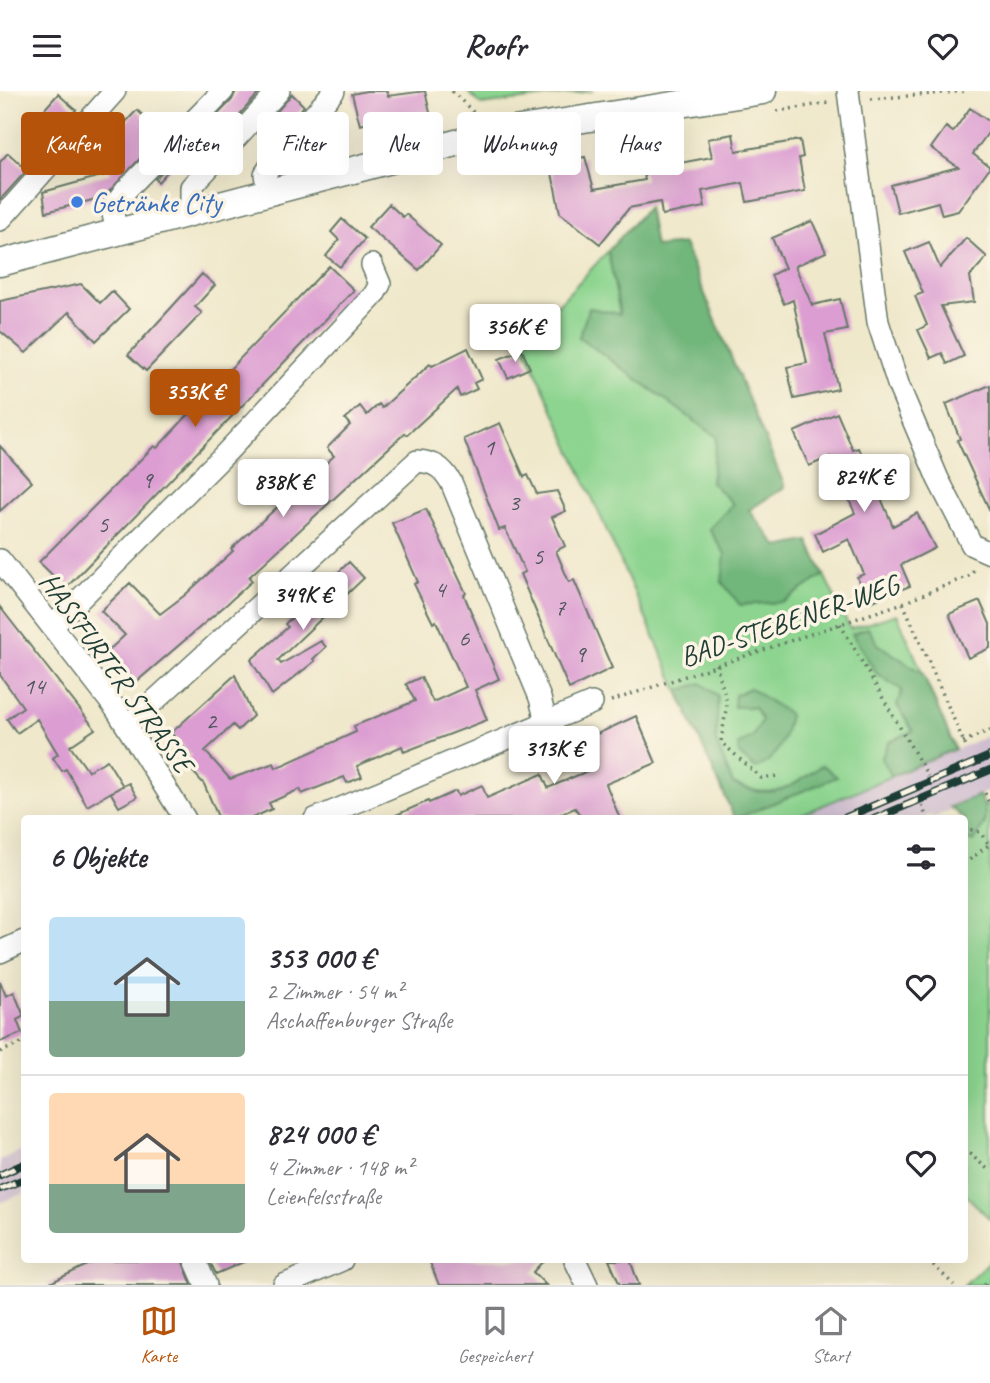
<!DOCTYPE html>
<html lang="de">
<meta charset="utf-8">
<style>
:root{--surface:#fff;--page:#f7f7f7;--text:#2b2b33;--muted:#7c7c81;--line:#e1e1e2;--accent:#b45309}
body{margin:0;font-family:Caveat,sans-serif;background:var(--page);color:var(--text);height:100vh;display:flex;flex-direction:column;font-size:26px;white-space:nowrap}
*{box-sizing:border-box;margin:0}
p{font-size:23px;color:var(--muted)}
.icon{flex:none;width:38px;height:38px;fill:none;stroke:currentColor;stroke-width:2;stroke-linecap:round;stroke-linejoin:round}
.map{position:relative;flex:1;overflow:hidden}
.details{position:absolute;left:21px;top:724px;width:947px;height:448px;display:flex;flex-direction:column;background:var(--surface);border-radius:7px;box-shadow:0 7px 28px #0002}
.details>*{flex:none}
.guide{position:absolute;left:21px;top:21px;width:948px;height:63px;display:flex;gap:14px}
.price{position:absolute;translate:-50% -60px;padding:0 16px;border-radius:7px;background:#fff;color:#222;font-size:23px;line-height:46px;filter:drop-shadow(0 2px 4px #0008)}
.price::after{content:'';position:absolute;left:50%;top:42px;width:21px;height:16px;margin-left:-10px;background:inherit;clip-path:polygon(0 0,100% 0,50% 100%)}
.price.selected{background:var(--accent);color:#fff}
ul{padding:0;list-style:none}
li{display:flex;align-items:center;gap:21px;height:175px;padding:0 28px}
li+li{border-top:2px solid var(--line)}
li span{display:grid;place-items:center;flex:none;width:196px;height:140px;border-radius:7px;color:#555}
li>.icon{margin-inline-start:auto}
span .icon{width:84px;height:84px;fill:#fffc;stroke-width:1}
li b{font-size:30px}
h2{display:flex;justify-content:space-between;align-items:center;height:84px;padding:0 28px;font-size:30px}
.pill{padding:0 24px;border-radius:7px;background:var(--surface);box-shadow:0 7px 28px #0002;font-size:24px;line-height:63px}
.pill.selected{background:var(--accent);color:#fff}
header{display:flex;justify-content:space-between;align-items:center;height:91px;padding:0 28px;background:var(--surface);font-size:32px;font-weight:800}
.dock{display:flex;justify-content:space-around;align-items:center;height:98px;border-top:2px solid var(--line);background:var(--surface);font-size:19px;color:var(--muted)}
.dock a{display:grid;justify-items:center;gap:4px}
.dock .selected{color:var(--accent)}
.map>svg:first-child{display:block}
.industrial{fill:#cfbdd0}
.green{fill:#8cd48f;stroke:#568862;stroke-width:2}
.forest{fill:#71b67a;stroke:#487a57;stroke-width:2}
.building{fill:#dc9ed2}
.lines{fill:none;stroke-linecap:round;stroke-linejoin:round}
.minor-casing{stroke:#687969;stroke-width:24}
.major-casing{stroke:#687969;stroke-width:29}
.path{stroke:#687969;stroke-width:3.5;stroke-dasharray:2 5;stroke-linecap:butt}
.minor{stroke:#fff;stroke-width:21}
.major{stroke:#fff;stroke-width:26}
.rail-casing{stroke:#1f3d34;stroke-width:8}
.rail{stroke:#fcf5e5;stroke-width:5;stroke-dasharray:16;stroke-linecap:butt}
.shop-dot{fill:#3f7fe0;stroke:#fcf5e5;stroke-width:2.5}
.labels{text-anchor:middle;stroke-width:7;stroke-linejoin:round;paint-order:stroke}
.number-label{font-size:24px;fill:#4e555c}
.shop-label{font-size:28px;fill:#366cbe;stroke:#fcf5e5;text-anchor:start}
.street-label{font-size:28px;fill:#1f3d34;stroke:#fcf5e5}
</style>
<header><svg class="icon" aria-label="menu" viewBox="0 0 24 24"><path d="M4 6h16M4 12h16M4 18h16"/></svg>Roofr<svg class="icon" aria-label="heart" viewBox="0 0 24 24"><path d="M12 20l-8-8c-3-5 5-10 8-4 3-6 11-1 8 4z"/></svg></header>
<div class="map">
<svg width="990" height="1194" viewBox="0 0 990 1194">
<rect width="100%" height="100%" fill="#fcf5e5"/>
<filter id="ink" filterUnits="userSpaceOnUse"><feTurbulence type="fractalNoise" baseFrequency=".0143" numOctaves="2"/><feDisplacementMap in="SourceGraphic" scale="14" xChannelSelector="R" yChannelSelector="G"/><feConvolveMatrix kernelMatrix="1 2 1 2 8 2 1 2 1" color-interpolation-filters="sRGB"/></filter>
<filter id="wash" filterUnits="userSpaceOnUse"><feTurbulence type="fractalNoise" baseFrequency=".00686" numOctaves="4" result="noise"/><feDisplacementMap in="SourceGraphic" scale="28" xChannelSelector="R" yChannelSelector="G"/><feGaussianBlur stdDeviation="1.57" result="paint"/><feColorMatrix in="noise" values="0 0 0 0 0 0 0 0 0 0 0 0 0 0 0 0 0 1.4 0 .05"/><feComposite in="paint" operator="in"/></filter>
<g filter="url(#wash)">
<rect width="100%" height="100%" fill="#efe8cb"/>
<path class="industrial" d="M 990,644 L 990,699 L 933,727 L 931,724 L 920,728 L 791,728 Z
M 24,1058 L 24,1102 L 0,1112 L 0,1069 Z"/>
<path class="green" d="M 467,0 L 593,0 L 481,14 Z
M 608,160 L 620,223 L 579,246 L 717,346 L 711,391 L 733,413 L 783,511 L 824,484 L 850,538 L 897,523 L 955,658 L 791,728 L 735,728 L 523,251 Z
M 990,713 L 990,1128 L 964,1102 L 964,745 L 965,749 L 985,734 L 985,715 Z
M 990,1169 L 990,1194 L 964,1194 Z"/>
<path class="forest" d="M 648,116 L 655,156 L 684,153 L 785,396 L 749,419 L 778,456 L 808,450 L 824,484 L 783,511 L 740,514 L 722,491 L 725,463 L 709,438 L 733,413 L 711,391 L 717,346 L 579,246 L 589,217 L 620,223 L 608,160 Z
M 868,537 L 878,553 L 923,583 L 955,658 L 892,685 L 881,668 L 889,651 L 913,640 L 897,614 L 902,599 L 877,583 L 852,543 Z
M 701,592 L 718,605 L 716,651 L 733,693 C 773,710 789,698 822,674 L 837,686 L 735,728 L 678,600 Z
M 750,597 L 789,623 C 785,646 779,669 755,677 L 739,663 L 738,654 L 753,645 L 762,629 L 754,616 L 734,616 L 735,604 Z
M 979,704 C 990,722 985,735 974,751 L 964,748 L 964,728 L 950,716 Z"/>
<g id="blocks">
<path class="building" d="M 236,0 L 261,0 L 190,78 L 179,68 L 158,91 L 155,88 L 232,9 Z
M 366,0 L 387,0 L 388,5 L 425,0 L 431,26 L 395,34 L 393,26 L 360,34 L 352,3 Z
M 58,3 L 76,19 L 59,37 L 42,21 Z
M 292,3 L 304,15 L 273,52 L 260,40 Z
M 970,17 L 990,31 L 990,39 L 973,63 L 990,76 L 958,120 L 942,124 L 938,111 L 898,122 L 891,94 L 958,76 L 931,57 L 946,36 L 953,41 Z
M 137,19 L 163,43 L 104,106 L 46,121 L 43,101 L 112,82 L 94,65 Z
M 733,43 L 736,60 L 800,49 L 803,66 L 799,67 L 805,100 L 747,111 L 743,92 L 702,100 L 705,116 L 662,124 L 660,111 L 629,117 L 600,153 L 560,122 L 550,72 L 585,66 L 594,98 L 645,89 L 643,79 L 712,66 L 708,48 Z
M 8,62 L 27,79 L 0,109 L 0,71 Z
M 389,113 L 403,126 L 406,123 L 441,154 L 419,179 L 368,136 Z
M 342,128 L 365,148 L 340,176 L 326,165 L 339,149 L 331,141 Z
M 812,130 L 826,161 L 795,175 L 812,214 L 840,208 L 847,239 L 825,243 L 838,298 L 794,308 L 787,276 L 807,272 L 793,209 L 784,213 L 771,184 L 785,177 L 772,147 Z
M 966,147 L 987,166 L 970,185 L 974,211 L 941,215 L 964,265 L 947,273 L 942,262 L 931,267 L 918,239 L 927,234 L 915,205 L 923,202 L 905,161 L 929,151 L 940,177 Z
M 329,175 L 354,199 L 66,497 L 39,471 L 154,355 L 157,357 L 189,323 L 183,317 L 200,299 L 205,304 Z
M 202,183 L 215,194 L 195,216 L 202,222 L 146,280 L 128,264 Z
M 81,193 L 100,212 L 112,200 L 129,218 L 96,250 L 69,221 L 26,262 L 0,240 L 0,210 Z
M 468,257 L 482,288 L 474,292 L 477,298 L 460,306 L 457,298 L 407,344 L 405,342 L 249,486 L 252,490 L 227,513 L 136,591 L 108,560 L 125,544 L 101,520 L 130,492 L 160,523 L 185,504 L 233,460 L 231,458 L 334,365 L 327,357 L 350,334 L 345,328 L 360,315 L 367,324 L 379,313 L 382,317 L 430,273 L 432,275 Z
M 522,259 L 530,277 L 508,287 L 499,268 Z
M 990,294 L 990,420 L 957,349 L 960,348 L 946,313 Z
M 837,322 L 853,359 L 859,357 L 893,435 L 917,422 L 935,457 L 901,474 L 910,495 L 868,512 L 857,486 L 864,483 L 849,448 L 823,461 L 815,443 L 855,422 L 830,366 L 809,375 L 794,341 Z
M 500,332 L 524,386 L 528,384 L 537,403 L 557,400 L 566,420 L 552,426 L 565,455 L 556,460 L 569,491 L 574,489 L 612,577 L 569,598 L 520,483 L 525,481 L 505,437 L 499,439 L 464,348 Z
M 0,355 L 32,391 L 0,420 Z
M 426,418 L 466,502 L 464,504 L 499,588 L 475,599 L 487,629 L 404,661 L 402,655 L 357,675 L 362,686 L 347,692 L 344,686 L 302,703 L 300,698 L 269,712 L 272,718 L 250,728 L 219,728 L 204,693 L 184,671 L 191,664 L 171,642 L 235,584 L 253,625 L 238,639 L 233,634 L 205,660 L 230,688 L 274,672 L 276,677 L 356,641 L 354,635 L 415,610 L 406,593 L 421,586 L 433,611 L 466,596 L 436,530 L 433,532 L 414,493 L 418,491 L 392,432 Z
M 349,471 L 364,487 L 278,569 L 281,573 L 321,550 L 326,556 L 313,568 L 315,570 L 272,604 L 251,569 L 288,536 L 285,533 Z
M 980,510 L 990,533 L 990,557 L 968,567 L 949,523 Z
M 0,516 L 95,638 L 70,655 L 88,680 L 107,669 L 123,695 L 129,692 L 137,706 L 119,716 L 111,702 L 122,695 L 87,715 L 66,678 L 62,680 L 53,667 L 58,663 L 37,628 L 17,642 L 7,628 L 23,616 L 0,584 Z
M 636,625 L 656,672 L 606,693 L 620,728 L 583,728 L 575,717 L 549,728 L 387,728 L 428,710 L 429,712 L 456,700 L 458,705 L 482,694 L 487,707 L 542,683 L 548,697 L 597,676 L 586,648 Z
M 0,890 L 6,905 L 14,901 L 24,925 L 17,929 L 22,942 L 0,951 Z
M 97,1169 L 182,1169 L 192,1194 L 46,1194 Z
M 209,1169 L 248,1169 L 216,1183 Z
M 429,1169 L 544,1169 L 533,1181 L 546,1194 L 439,1194 Z
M 609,1169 L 630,1169 L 639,1194 L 620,1194 Z"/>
</g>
</g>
<g filter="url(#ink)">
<use href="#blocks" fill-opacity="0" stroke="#687969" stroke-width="2"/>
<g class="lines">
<g class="minor-casing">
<path id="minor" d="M 848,0 L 878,231 L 899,296 L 938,388 L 972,454 L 990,462
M 268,102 L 265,83 L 269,77 L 334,0
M 191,122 L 191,96 L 279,0
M 0,129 L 115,0
M 117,142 L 112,118 L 126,99 L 223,0
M 0,469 L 116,618 L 185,728
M 54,534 L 226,362 L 374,204 L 380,193 L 372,174
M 128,634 L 417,370 C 434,371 442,376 451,391 L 540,607 L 546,631
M 315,728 L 592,612
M 0,861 L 24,850
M 195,1169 L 206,1194
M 575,1169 L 587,1194
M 284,1194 L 342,1169"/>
</g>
<g class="major-casing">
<path id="major" d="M 0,172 L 494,42 L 763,0"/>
</g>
<path class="path" d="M 452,0 L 475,23
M 871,8 L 968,0
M 777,20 L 828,12
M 903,512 L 966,656
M 840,533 L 928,685
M 716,573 L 727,612 L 721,651 L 761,687 L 779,685
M 611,610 L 903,512 L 971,484 L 974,478
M 963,651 L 990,639
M 985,702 L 990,715
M 922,714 L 927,728
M 964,742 L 971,739 L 980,741 L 989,754
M 964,773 L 990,753
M 0,961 L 24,951
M 964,1058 L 990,1080
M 928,1169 L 954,1194
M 984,1194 L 990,1191"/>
<use href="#minor" class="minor"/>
<use href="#major" class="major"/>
<g class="rail-casing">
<path id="rail" d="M 842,728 L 990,665
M 874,728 L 990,679
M 0,1084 L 24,1073
M 0,1098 L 24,1088"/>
</g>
<use href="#rail" class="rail"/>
</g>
</g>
<circle class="shop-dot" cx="77" cy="111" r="7"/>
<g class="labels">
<g class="number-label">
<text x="489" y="364">1</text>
<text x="147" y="397">9</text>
<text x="514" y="419">3</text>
<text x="103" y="441">5</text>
<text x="538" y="473">5</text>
<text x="440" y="506">4</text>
<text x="560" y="524">7</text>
<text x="464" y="555">6</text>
<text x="580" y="571">9</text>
<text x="34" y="603">14</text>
<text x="211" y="638">2</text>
</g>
<g class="shop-label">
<text x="91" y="121">Getränke City</text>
</g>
<g class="street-label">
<text transform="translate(789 529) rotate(-19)" y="10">BAD-STEBENER-WEG</text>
<text transform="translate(117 581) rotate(54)" y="10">HASSFURTER STRASSE</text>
</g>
</g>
</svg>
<b class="price" style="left:515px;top:273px">356K €</b>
<b class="price selected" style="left:195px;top:338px">353K €</b>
<b class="price" style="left:864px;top:423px">824K €</b>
<b class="price" style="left:283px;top:428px">838K €</b>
<b class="price" style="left:303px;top:541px">349K €</b>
<b class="price" style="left:554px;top:695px">313K €</b>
<div class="guide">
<a class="pill selected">Kaufen</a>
<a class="pill">Mieten</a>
<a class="pill">Filter</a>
<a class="pill">Neu</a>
<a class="pill">Wohnung</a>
<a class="pill">Haus</a>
</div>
<section class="details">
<h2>6 Objekte<svg class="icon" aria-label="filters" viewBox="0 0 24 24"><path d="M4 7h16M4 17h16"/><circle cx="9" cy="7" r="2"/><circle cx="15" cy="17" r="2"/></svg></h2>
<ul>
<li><span style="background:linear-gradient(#bfe0f5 60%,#7fa58c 0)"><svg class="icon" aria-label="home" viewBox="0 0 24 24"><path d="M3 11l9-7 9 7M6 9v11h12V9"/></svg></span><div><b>353 000 €</b><p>2 Zimmer · 54 m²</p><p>Aschaffenburger Straße</p></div><svg class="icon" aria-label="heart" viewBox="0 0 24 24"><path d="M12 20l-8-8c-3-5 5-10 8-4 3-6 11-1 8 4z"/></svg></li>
<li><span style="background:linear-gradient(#ffd9b3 65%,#7fa58c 0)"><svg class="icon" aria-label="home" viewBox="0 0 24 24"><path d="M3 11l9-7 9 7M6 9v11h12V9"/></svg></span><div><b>824 000 €</b><p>4 Zimmer · 148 m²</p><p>Leienfelsstraße</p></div><svg class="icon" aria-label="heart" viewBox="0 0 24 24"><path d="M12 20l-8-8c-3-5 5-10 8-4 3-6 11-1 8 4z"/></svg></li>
</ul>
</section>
</div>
<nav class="dock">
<a class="selected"><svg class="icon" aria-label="map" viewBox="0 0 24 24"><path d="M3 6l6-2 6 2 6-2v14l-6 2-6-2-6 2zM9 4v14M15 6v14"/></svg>Karte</a>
<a><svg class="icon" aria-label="saved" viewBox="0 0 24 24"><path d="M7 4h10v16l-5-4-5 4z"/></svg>Gespeichert</a>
<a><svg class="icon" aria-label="home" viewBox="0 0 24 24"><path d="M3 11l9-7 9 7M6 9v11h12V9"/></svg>Start</a>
</nav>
